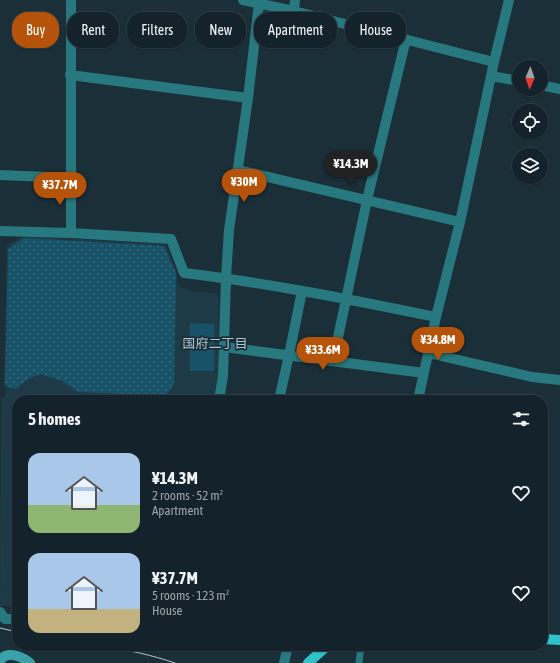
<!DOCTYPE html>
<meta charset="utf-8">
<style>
:root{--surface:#14232b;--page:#212f37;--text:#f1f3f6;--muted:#9da4a9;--line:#334047;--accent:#b45309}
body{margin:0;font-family:"Asap Condensed","Noto Sans JP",sans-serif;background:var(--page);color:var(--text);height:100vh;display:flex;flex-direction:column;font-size:15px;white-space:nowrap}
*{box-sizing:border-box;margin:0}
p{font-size:13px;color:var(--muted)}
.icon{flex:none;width:22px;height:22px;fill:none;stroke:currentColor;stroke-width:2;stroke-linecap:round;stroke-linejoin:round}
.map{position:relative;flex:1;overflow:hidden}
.drawer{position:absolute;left:12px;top:395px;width:536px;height:256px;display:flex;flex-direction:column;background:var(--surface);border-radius:16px;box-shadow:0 1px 3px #0004,0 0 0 1px var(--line)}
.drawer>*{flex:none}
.banner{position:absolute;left:12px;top:12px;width:536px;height:36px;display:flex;gap:8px}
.needle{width:26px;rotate:182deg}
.fabs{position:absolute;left:512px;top:60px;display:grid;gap:8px}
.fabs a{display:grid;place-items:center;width:36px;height:36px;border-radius:50%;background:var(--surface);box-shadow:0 1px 3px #0004,0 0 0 1px var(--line);font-size:20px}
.price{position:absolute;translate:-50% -34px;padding:0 9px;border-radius:14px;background:var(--accent);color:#fff;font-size:13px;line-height:26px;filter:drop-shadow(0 1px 2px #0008)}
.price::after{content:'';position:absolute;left:50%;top:24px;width:12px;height:9px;margin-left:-6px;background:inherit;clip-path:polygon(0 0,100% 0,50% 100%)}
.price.active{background:#222;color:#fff}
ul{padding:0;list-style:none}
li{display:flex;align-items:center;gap:12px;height:100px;padding:0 16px}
li span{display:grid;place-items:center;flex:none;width:112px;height:80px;border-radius:12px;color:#555}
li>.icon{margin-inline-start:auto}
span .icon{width:48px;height:48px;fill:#fffc;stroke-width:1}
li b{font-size:17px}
h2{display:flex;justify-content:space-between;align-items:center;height:48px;padding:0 16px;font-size:17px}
.tag{padding:0 14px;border-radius:16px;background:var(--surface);box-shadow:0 1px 3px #0004,0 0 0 1px var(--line);font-size:14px;line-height:36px}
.tag.active{background:var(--accent);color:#fff}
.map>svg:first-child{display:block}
.built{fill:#1d3a46}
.grass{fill:url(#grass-dots)}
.pitch{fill:#185269}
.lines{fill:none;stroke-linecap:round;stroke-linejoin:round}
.lane{stroke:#28797f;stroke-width:7}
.street{stroke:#28797f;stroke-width:10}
.secondary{stroke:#3aa1a8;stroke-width:10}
.primary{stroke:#30c1cb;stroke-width:10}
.tram{stroke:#b7c6cd;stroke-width:1}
.labels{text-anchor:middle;stroke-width:3.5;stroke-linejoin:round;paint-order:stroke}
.neighbourhood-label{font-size:13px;fill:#abc3cf;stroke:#1b2f39}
</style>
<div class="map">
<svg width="560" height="663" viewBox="0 0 560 663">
<defs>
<pattern id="grass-dots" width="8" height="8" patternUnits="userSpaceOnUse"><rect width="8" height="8" fill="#185269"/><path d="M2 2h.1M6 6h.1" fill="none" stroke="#3a6b7f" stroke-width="1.8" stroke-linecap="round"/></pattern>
</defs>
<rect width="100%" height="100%" fill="#1b2f39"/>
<path class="built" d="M 22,236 L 166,244 L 177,273 L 178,286 L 191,291 L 215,293 L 219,298 L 218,381 L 214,400 L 17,400 L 17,606 L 0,606 L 1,397 L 5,397 L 5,387 L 4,386 L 7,246 Z"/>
<path class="grass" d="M 24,238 L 164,246 L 176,273 L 174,385 L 165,396 L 78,392 L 62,381 L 40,374 C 31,377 23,382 15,389 L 9,388 L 5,384 L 8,249 Z"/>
<path class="pitch" d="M 190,323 L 214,324 L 214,371 L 190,371 Z"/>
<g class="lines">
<path class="lane" d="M 359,663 L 361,646"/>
<path class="street" d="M 243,0 L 294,11 L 494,62
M 294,11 L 295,0
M 70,75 L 248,98
M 491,76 L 519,81
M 541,85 L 560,89
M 238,170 L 460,222
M 0,175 L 71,178
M 0,231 L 71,233 L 171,239 L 184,273 C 269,283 352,300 436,317
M 71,233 L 71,0
M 224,347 L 424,373
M 428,353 L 532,377 L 560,380
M 333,361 L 367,200 L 406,39
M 219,400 L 223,376 L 226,278 L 229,230 L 248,98 L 259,3
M 279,400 L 289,355 L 302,291
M 418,400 L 436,317 L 460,222 L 494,62 L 509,0
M 0,612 L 5,619 L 17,619
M 284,663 L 288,646"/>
<path class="secondary" d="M 0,660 C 2,659 3,657 5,656 C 14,653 24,658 30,663"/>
<path class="primary" d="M 543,639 L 560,640
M 308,663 L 327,646"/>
<path class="tram" d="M 0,628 L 17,632
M 104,646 C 127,650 152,655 175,663"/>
</g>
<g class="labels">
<g class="neighbourhood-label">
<text x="215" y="348">国府二丁目</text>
</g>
</g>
</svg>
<div class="fabs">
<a><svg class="needle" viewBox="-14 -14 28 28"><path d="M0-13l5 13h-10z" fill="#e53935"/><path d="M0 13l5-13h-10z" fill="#9da4a9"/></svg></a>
<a><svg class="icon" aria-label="locate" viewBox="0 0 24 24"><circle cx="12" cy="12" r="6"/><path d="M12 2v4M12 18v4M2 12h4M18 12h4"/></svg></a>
<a><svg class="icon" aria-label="layers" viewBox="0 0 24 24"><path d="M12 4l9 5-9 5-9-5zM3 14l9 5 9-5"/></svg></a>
</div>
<b class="price active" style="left:351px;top:185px">¥14.3M</b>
<b class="price" style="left:244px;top:203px">¥30M</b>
<b class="price" style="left:60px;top:206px">¥37.7M</b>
<b class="price" style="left:438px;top:361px">¥34.8M</b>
<b class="price" style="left:323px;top:371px">¥33.6M</b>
<div class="banner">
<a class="tag active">Buy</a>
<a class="tag">Rent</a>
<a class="tag">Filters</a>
<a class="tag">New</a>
<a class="tag">Apartment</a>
<a class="tag">House</a>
</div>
<section class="drawer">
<h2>5 homes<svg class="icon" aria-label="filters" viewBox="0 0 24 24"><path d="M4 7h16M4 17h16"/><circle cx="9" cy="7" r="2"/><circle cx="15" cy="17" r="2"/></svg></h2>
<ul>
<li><span style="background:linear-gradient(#a9c7e8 65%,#8fb573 0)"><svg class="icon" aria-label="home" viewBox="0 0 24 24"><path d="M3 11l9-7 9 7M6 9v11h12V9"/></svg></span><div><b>¥14.3M</b><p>2 rooms · 52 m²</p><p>Apartment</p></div><svg class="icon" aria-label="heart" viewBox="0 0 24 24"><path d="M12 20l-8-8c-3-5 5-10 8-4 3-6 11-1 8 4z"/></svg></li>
<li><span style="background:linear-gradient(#a9c7e8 70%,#c2b280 0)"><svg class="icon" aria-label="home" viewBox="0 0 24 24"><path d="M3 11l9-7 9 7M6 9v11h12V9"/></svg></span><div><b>¥37.7M</b><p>5 rooms · 123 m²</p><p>House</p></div><svg class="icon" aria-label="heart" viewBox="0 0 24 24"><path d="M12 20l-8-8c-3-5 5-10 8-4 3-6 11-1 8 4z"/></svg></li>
</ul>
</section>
</div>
